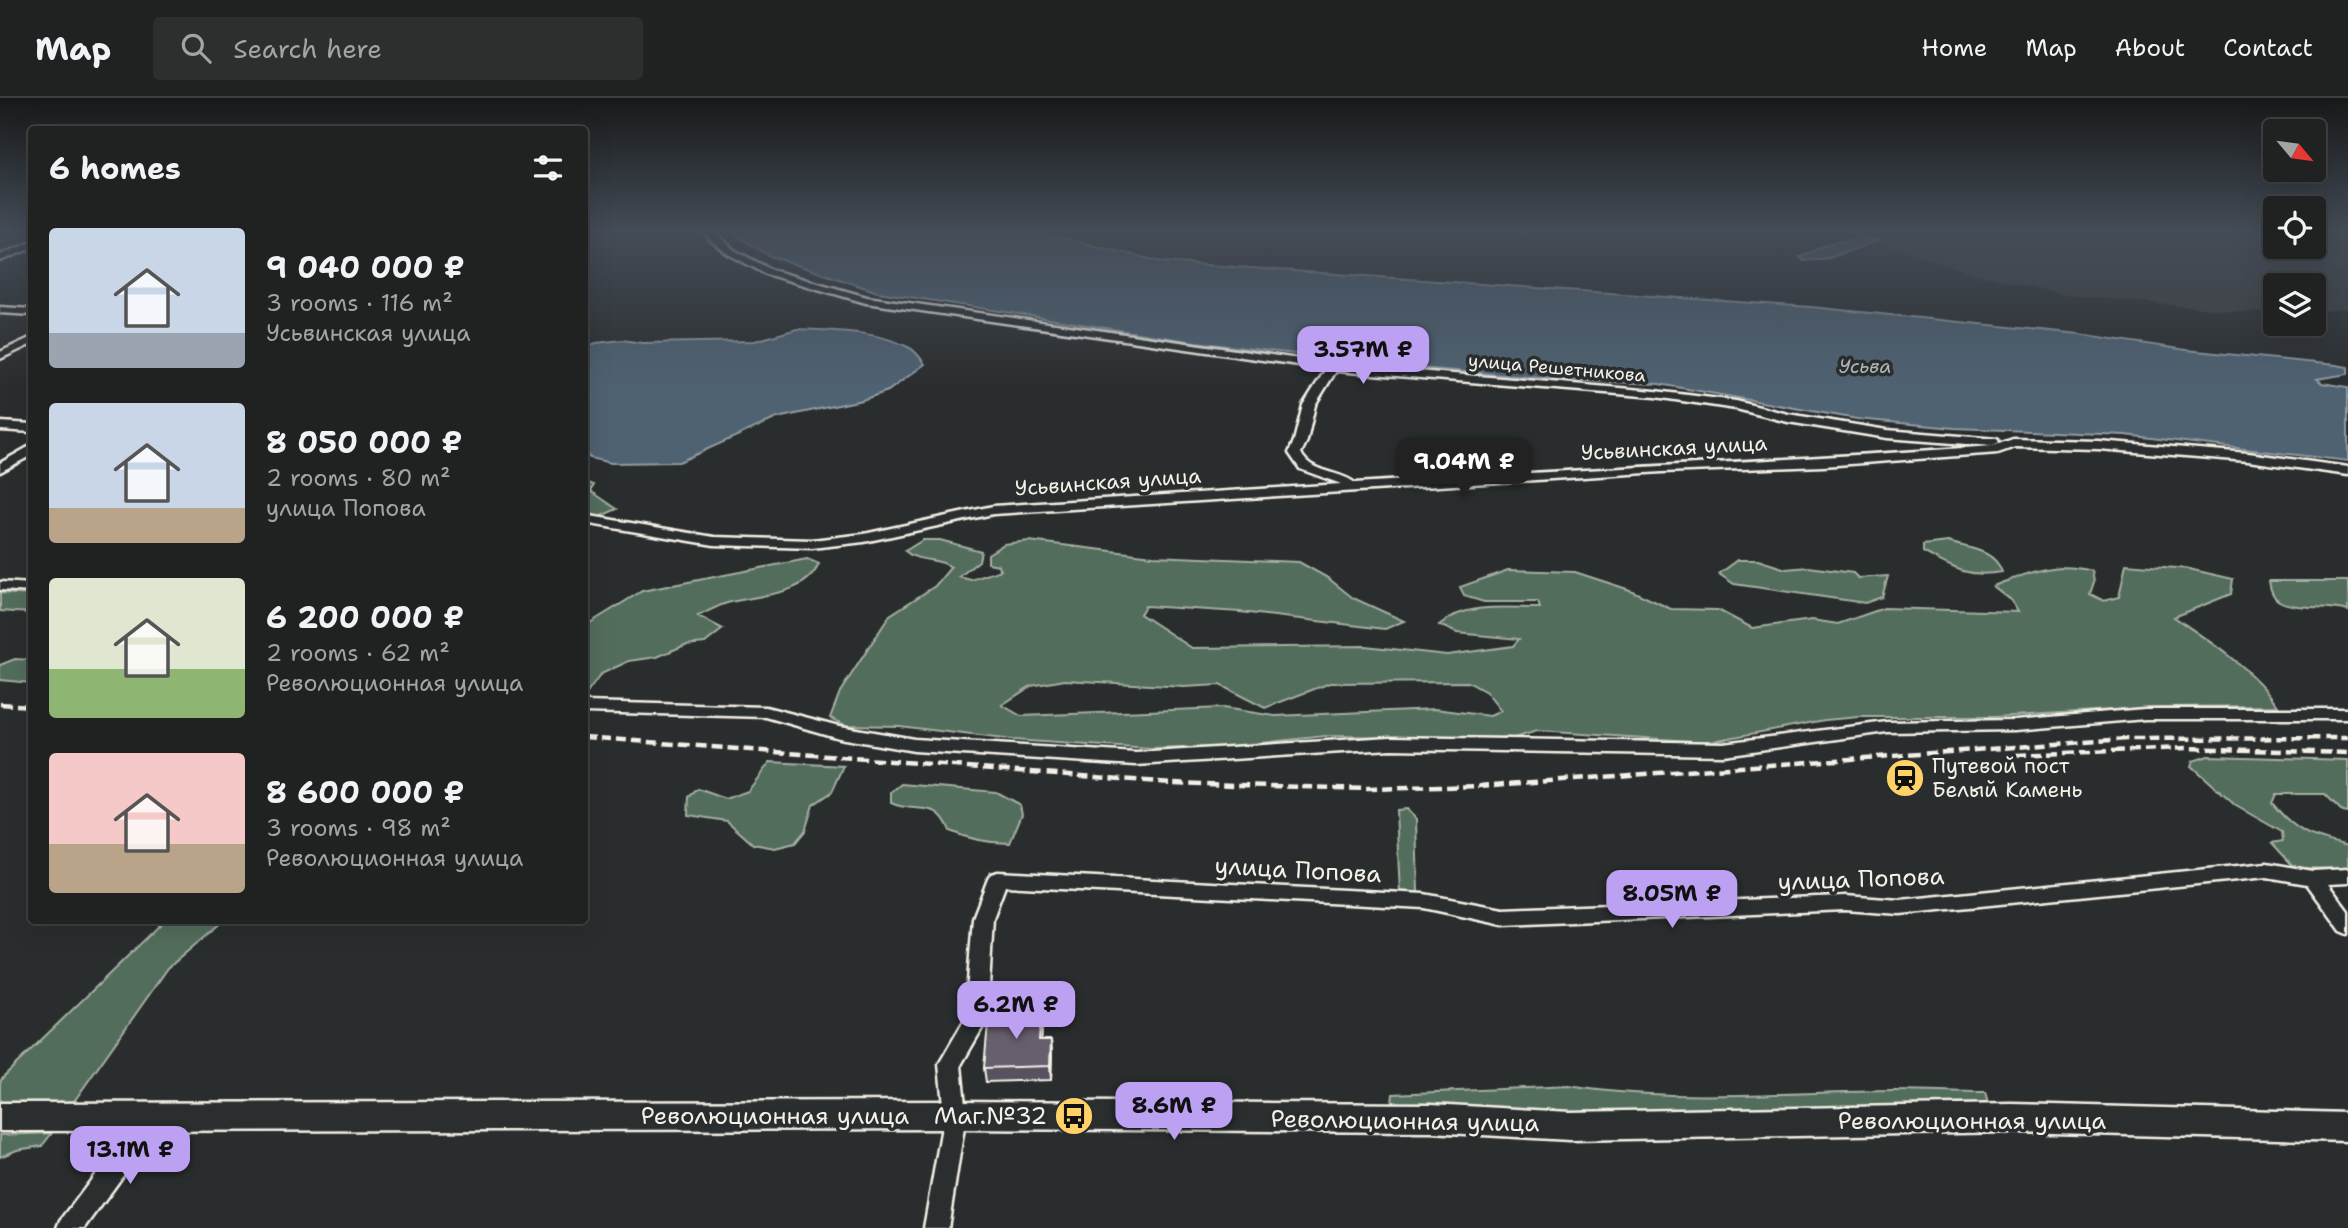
<!DOCTYPE html>
<meta charset="utf-8">
<style>
:root{--surface:#202222;--page:#2d2f2f;--text:#f1f3f6;--muted:#a2a4a5;--line:#3d3f40;--accent:#bca0f2}
body{margin:0;font-family:"Shantell Sans",sans-serif;background:var(--page);color:var(--text);height:100vh;display:flex;flex-direction:column;font-size:26px;white-space:nowrap}
*{box-sizing:border-box;margin:0}
p{font-size:23px;color:var(--muted)}
.icon{flex:none;width:38px;height:38px;fill:none;stroke:currentColor;stroke-width:2;stroke-linecap:round;stroke-linejoin:round}
.map{position:relative;flex:1;overflow:hidden}
.drawer{position:absolute;left:28px;top:28px;width:560px;height:798px;display:flex;flex-direction:column;background:var(--surface);border-radius:7px;box-shadow:0 7px 28px #0002,0 0 0 2px var(--line)}
.drawer>*{flex:none}
.needle{width:46px;rotate:119deg}
.fabs{position:absolute;left:2263px;top:21px;display:grid;gap:14px}
.fabs a{display:grid;place-items:center;width:63px;height:63px;border-radius:7px;background:var(--surface);box-shadow:0 7px 28px #0002,0 0 0 2px var(--line);font-size:35px}
.price{position:absolute;translate:-50% -60px;padding:0 16px;border-radius:14px;background:var(--accent);color:#111;font-size:23px;line-height:46px;filter:drop-shadow(0 2px 4px #0008)}
.price::after{content:'';position:absolute;left:50%;top:42px;width:21px;height:16px;margin-left:-10px;background:inherit;clip-path:polygon(0 0,100% 0,50% 100%)}
.price.on{background:#222;color:#fff}
ul{padding:0;list-style:none}
li{display:flex;align-items:center;gap:21px;height:175px;padding:0 21px}
li span{display:grid;place-items:center;flex:none;width:196px;height:140px;border-radius:7px;color:#555}
li>.icon{margin-inline-start:auto}
span .icon{width:84px;height:84px;fill:#fffc;stroke-width:1}
li b{font-size:30px}
h2{display:flex;justify-content:space-between;align-items:center;height:84px;padding:0 21px;font-size:30px}
header{display:flex;align-items:center;gap:42px;box-sizing:border-box;height:98px;padding:0 35px;background:var(--surface);border-bottom:2px solid var(--line)}
header strong{font-size:33px}
nav{display:flex;gap:38px;margin-inline-start:auto;font-size:24px}
.search{width:490px;height:63px;background:var(--page);display:flex;align-items:center;gap:18px;box-sizing:border-box;padding:0 24px;border-radius:7px;color:var(--muted);font-size:26px}
.map>svg:first-child{display:block}
.built{fill:#3c3c41}
.green{fill:#536d5b;stroke:#a4afa2;stroke-width:2;fill-rule:evenodd}
.water{fill:#4f6272;stroke:#919ba1;stroke-width:2}
.lines{fill:none;stroke-linecap:round;stroke-linejoin:round}
.minor-casing{stroke:#f4f1e8;stroke-width:5}
.tertiary-casing{stroke:#f4f1e8;stroke-width:5}
.minor{fill:#2a2d2e;fill-rule:evenodd}
.tertiary{fill:#2a2d2e;fill-rule:evenodd}
.rail{stroke:#f4f1e8;stroke-width:4.5;stroke-dasharray:11 5;stroke-linecap:butt}
.wall{fill:#59515f;stroke:#f4f1e8;stroke-width:2}
.shaded-wall{fill:#48424d;stroke:#f4f1e8;stroke-width:2}
.building{fill:#675e6e;stroke:#f4f1e8;stroke-width:2}
.labels{text-anchor:middle;stroke-width:7;stroke-linejoin:round;paint-order:stroke}
.far-street-label{font-size:18px;fill:#f4f1e8;stroke:#2a2d2e}
.far-water-label{font-size:19px;font-style:italic;fill:#b2b8b9;stroke:#2a2d2e}
.street-label{font-size:21px;fill:#f4f1e8;stroke:#2a2d2e}
.poi-label{font-size:21px;fill:#f4f1e8;stroke:#2a2d2e;text-anchor:start}
.near-street-label{font-size:24px;fill:#f4f1e8;stroke:#2a2d2e}
.near-poi-label{font-size:24px;fill:#f4f1e8;stroke:#2a2d2e;text-anchor:end}
</style>
<header>
<strong>Map</strong>
<div class="search"><svg class="icon" aria-label="search" viewBox="0 0 24 24"><circle cx="10" cy="10" r="6"/><path d="M15 15l6 6"/></svg>Search here</div>
<nav><a>Home</a><a>Map</a><a>About</a><a>Contact</a></nav>
</header>
<div class="map">
<svg width="2348" height="1130" viewBox="0 0 2348 1130">
<rect width="100%" height="100%" fill="#2a2d2e"/>
<filter id="ink" filterUnits="userSpaceOnUse"><feTurbulence type="fractalNoise" baseFrequency=".0143" numOctaves="2"/><feDisplacementMap in="SourceGraphic" scale="14" xChannelSelector="R" yChannelSelector="G"/><feConvolveMatrix kernelMatrix="1 2 1 2 8 2 1 2 1" color-interpolation-filters="sRGB"/></filter>
<g filter="url(#ink)">
<path class="built" d="M 1855,132 L 2275,132 L 2275,149 L 2314,149 L 2314,132 L 2348,132 L 2348,211 L 2324,213 L 2323,216 L 2314,215 L 2314,187 L 2275,187 L 2275,214 L 2242,214 L 2066,197 L 1974,176 L 1877,143 Z"/>
<path class="green" d="M 585,384 L 594,387 L 591,393 L 617,411 L 599,419 L 585,415 Z
M 923,442 L 940,442 L 981,453 L 979,463 L 959,479 L 971,482 L 1001,472 L 998,467 L 988,465 L 988,456 L 1004,446 L 1029,443 L 1153,458 L 1299,464 L 1328,480 L 1353,500 L 1404,523 L 1385,531 L 1240,514 L 1145,508 L 1140,516 L 1192,550 L 1365,548 L 1447,557 L 1513,548 L 1519,541 L 1457,535 L 1439,527 C 1466,504 1507,510 1540,510 L 1538,504 L 1484,504 L 1464,498 L 1460,489 L 1508,472 L 1575,474 L 1630,492 L 1671,511 L 1718,512 L 1752,530 L 1812,522 L 1838,526 L 1884,510 L 2018,514 L 2011,502 L 1993,488 C 2030,475 2052,463 2092,473 L 2094,484 L 2090,496 L 2104,503 L 2119,499 L 2126,466 L 2189,471 L 2233,481 L 2231,496 L 2174,519 C 2208,542 2255,573 2278,608 L 2161,609 L 1995,619 L 1859,619 L 1825,622 L 1707,644 L 1537,633 L 1514,640 L 1326,638 L 1223,649 L 1150,651 L 1012,642 L 899,628 L 845,627 L 830,620 L 840,594 L 890,517 L 935,488 L 951,469 C 938,459 918,465 905,453 ZM 1065,582 L 1184,589 L 1220,587 L 1265,610 L 1330,585 L 1468,584 L 1486,594 L 1501,613 L 1490,618 L 1435,611 L 1275,618 L 1223,610 L 1021,618 L 1002,607 L 1031,588 Z
M 1948,444 C 1969,451 1994,451 2002,474 C 1967,480 1953,470 1923,454 L 1923,447 Z
M 807,461 L 819,466 C 804,500 755,496 724,506 C 716,509 707,514 698,518 L 723,531 L 705,545 L 685,547 L 657,559 L 629,563 L 601,576 L 585,598 L 585,528 L 642,493 Z
M 1738,462 L 1758,462 L 1786,471 L 1809,469 L 1853,475 L 1858,480 L 1888,478 L 1882,499 L 1865,505 L 1734,486 L 1719,476 Z
M 2269,483 L 2348,483 L 2348,513 C 2328,507 2295,512 2279,503 C 2272,499 2270,490 2269,483 Z
M 0,495 L 31,497 L 31,515 L 0,513 Z
M 15,561 L 31,562 L 31,585 L 0,582 L 0,567 Z
M 2208,658 L 2348,662 L 2348,715 L 2343,714 L 2325,696 L 2276,696 L 2272,705 C 2297,736 2311,739 2348,748 L 2348,771 L 2295,770 L 2272,745 L 2283,743 L 2282,734 L 2236,708 L 2191,668 L 2193,663 Z
M 770,664 L 844,668 L 832,694 L 813,707 L 805,733 L 795,745 L 775,750 L 753,746 L 727,723 L 688,717 L 689,699 L 698,691 L 726,701 L 748,693 Z
M 902,686 L 996,694 L 1020,707 L 1022,716 L 1010,745 C 988,745 970,742 950,733 C 937,699 917,717 891,705 L 891,695 Z
M 1406,711 L 1416,721 L 1418,793 L 1411,797 L 1400,796 L 1396,712 Z
M 164,823 L 223,823 L 168,870 L 70,1009 L 0,1005 L 0,984 L 3,979 Z
M 1569,988 C 1677,1005 1785,994 1894,993 C 1924,993 1955,995 1985,995 L 1990,1012 L 1577,1018 L 1391,1013 L 1393,996 Z
M 52,1035 L 42,1048 L 17,1052 L 0,1059 L 0,1037 Z"/>
<path class="water" d="M 727,132 L 1027,132 L 1163,164 L 1811,209 L 2080,236 L 2186,252 L 2336,267 L 2348,269 L 2348,276 L 2317,281 L 2322,285 L 2348,289 L 2348,363 L 2125,337 L 1954,330 L 1857,321 L 1659,286 L 1563,282 L 1395,268 L 1195,244 L 878,194 L 770,158 Z
M 1858,136 L 1877,143 L 1829,160 L 1804,163 L 1800,159 C 1811,155 1821,148 1832,145 C 1842,142 1851,146 1858,136 Z
M 797,231 C 833,233 877,232 910,250 C 916,253 921,261 925,266 L 888,293 L 862,302 L 777,320 L 679,364 L 611,365 L 590,360 L 585,355 L 585,320 L 592,296 L 585,275 L 585,250 L 596,245 L 622,242 L 642,245 L 755,243 Z"/>
<g class="lines">
<g class="minor-casing">
<path id="minor" d="M 704,132 L 713,132 L 734,152 L 772,172 L 867,199 L 1333,266 L 1655,293 L 1736,303 L 1788,316 L 1887,332 L 1997,341 L 1999,344 L 1993,348 L 2013,341 L 2098,343 L 2248,355 L 2348,369 L 2348,377 L 2248,363 L 2098,351 L 2015,349 L 1998,355 L 1823,368 L 1662,374 L 993,416 L 864,444 L 812,450 L 714,447 L 584,425 L 584,417 L 714,439 L 812,442 L 864,436 L 993,408 L 1341,386 L 1300,371 L 1289,355 L 1294,343 L 1303,307 L 1326,271 L 866,205 L 766,176 L 728,156 L 710,142 ZM 1336,273 L 1655,299 L 1736,311 L 1788,324 L 1887,340 L 1993,348 C 1781,363 1568,372 1355,385 C 1339,372 1311,376 1301,355 L 1307,343 L 1315,307 Z
M 32,144 L 32,150 L 0,163 L 0,157 Z
M 0,209 L 32,211 L 32,217 L 0,215 Z
M 32,239 L 32,246 L 0,261 L 0,254 Z
M 0,324 L 32,326 L 32,334 L 0,332 Z
M 32,347 L 32,357 L 0,374 L 0,365 Z
M 0,484 L 32,486 L 32,494 L 0,492 Z
M 584,604 L 766,609 L 839,628 L 914,641 L 1136,655 L 1391,639 L 1723,645 L 1887,624 L 2015,622 L 2145,611 L 2348,611 L 2348,621 L 2145,621 L 2015,632 L 1887,634 L 1723,657 L 1391,651 L 1136,667 L 914,653 L 839,640 L 766,619 L 584,614 Z
M 2267,765 L 2313,773 L 2348,771 L 2348,785 L 2328,786 L 2348,813 L 2348,836 L 2341,833 L 2307,786 L 2267,779 L 1900,816 L 1845,812 L 1503,827 L 1424,810 L 1005,788 L 993,820 L 987,922 L 961,967 L 966,1017 L 948,1130 L 924,1130 L 944,1017 L 939,966 L 965,921 L 973,820 L 988,781 L 991,776 L 998,774 L 1424,796 L 1503,811 L 1845,798 L 1900,802 Z
M 153,1008 L 161,1011 L 164,1018 L 161,1025 L 85,1130 L 58,1130 L 61,1122 L 145,1011 Z"/>
</g>
<g class="tertiary-casing">
<path id="tertiary" d="M 955,1003 L 1431,1006 L 1570,1014 L 2012,1006 L 2348,1015 L 2348,1043 L 2012,1034 L 1570,1042 L 1431,1034 L 955,1031 L 0,1033 L 0,1005 Z"/>
</g>
<use href="#minor" class="minor"/>
<use href="#tertiary" class="tertiary"/>
<path class="rail" d="M 0,606 L 32,608
M 584,639 L 1171,685 L 1369,691 L 1479,688 L 2126,641 L 2348,640
M 2016,657 L 2186,650 L 2348,655"/>
</g>
<path class="wall" d="M 1041,912 L 1042,927 L 1041,942 L 1051,942 L 1052,956 L 1051,982 L 986,984 L 984,970 Z"/>
<path class="shaded-wall" d="M 1041,912 L 1042,927 L 1041,956 L 1039,942 Z
M 1051,942 L 1052,956 L 1051,982 L 1050,968 Z"/>
<path class="building" d="M 1041,912 L 1039,942 L 1051,942 L 1050,968 L 984,970 L 989,914 Z"/>
</g>
<linearGradient id="sky" x2="0" y2="1"><stop stop-color="#171919"/><stop offset="0.46" stop-color="#444c57"/><stop offset="1" stop-color="#444c57" stop-opacity="0"/></linearGradient>
<rect width="2348" height="290" fill="url(#sky)"/>
<defs>
<g id="station-disc" transform="scale(2.0125)"><circle r="9.5" fill="#ffd166" stroke="#2a2d2e"/><path d="M-3-6H3Q5-6 5-4V2Q5 4 3 4L4.5 6H3L1.5 4h-3L-3 6H-4.5L-3 4Q-5 4-5 2V-4Q-5-6-3-6ZM-3.5-4v3h7v-3ZM-3.5 1v1.5H-2V1ZM2 1v1.5H3.5V1Z" fill="#111"/></g>
<g id="bus-disc" transform="scale(2.0125)"><circle r="9.5" fill="#ffd166" stroke="#2a2d2e"/><path d="M-5-6H5V4H4V6H2V4H-2V6H-4V4H-5ZM-3.5-4V0h7V-4ZM-3.5 1.2v1.5H-2V1.2ZM2 1.2v1.5H3.5V1.2Z" fill="#111"/></g>
</defs>
<g fill-rule="evenodd">
<use href="#station-disc" x="1905" y="680"/>
<use href="#bus-disc" x="1074" y="1018"/>
</g>
<g class="labels">
<g class="far-street-label">
<text transform="translate(1557 270) rotate(5)" y="6">улица Решетникова</text>
</g>
<g class="far-water-label">
<text x="1865" y="275">Усьва</text>
</g>
<g class="street-label">
<text transform="translate(1674 350) rotate(-3)" y="7">Усьвинская улица</text>
<text transform="translate(1108 384) rotate(-4)" y="7">Усьвинская улица</text>
</g>
<g class="poi-label">
<text x="1932" y="675">Путевой пост<tspan x="1932" dy="24">Белый Камень</tspan></text>
</g>
<g class="near-street-label">
<text transform="translate(1298 772) rotate(3)" y="8">улица Попова</text>
<text transform="translate(1861 781) rotate(-2)" y="8">улица Попова</text>
<text x="775" y="1026">Революционная улица</text>
<text transform="translate(1405 1023) rotate(1)" y="8">Революционная улица</text>
<text x="1972" y="1031">Революционная улица</text>
</g>
<g class="near-poi-label">
<text x="1047" y="1026">Маг.№32</text>
</g>
</g>
</svg>
<div class="fabs">
<a><svg class="needle" viewBox="-14 -14 28 28"><path d="M0-13l5 13h-10z" fill="#e53935"/><path d="M0 13l5-13h-10z" fill="#a2a4a5"/></svg></a>
<a><svg class="icon" aria-label="locate" viewBox="0 0 24 24"><circle cx="12" cy="12" r="6"/><path d="M12 2v4M12 18v4M2 12h4M18 12h4"/></svg></a>
<a><svg class="icon" aria-label="layers" viewBox="0 0 24 24"><path d="M12 4l9 5-9 5-9-5zM3 14l9 5 9-5"/></svg></a>
</div>
<b class="price" style="left:1363px;top:288px">3.57M ₽</b>
<b class="price on" style="left:1464px;top:400px">9.04M ₽</b>
<b class="price" style="left:1672px;top:832px">8.05M ₽</b>
<b class="price" style="left:1016px;top:943px">6.2M ₽</b>
<b class="price" style="left:1174px;top:1044px">8.6M ₽</b>
<b class="price" style="left:130px;top:1088px">13.1M ₽</b>
<section class="drawer">
<h2>6 homes<svg class="icon" aria-label="filters" viewBox="0 0 24 24"><path d="M4 7h16M4 17h16"/><circle cx="9" cy="7" r="2"/><circle cx="15" cy="17" r="2"/></svg></h2>
<ul>
<li><span style="background:linear-gradient(#c9d6e8 75%,#9aa5b1 0)"><svg class="icon" aria-label="home" viewBox="0 0 24 24"><path d="M3 11l9-7 9 7M6 9v11h12V9"/></svg></span><div><b>9 040 000 ₽</b><p>3 rooms · 116 m²</p><p>Усьвинская улица</p></div></li>
<li><span style="background:linear-gradient(#c9d6e8 75%,#b9a48a 0)"><svg class="icon" aria-label="home" viewBox="0 0 24 24"><path d="M3 11l9-7 9 7M6 9v11h12V9"/></svg></span><div><b>8 050 000 ₽</b><p>2 rooms · 80 m²</p><p>улица Попова</p></div></li>
<li><span style="background:linear-gradient(#dfe7d0 65%,#8fb573 0)"><svg class="icon" aria-label="home" viewBox="0 0 24 24"><path d="M3 11l9-7 9 7M6 9v11h12V9"/></svg></span><div><b>6 200 000 ₽</b><p>2 rooms · 62 m²</p><p>Революционная улица</p></div></li>
<li><span style="background:linear-gradient(#f6c9c9 65%,#b9a48a 0)"><svg class="icon" aria-label="home" viewBox="0 0 24 24"><path d="M3 11l9-7 9 7M6 9v11h12V9"/></svg></span><div><b>8 600 000 ₽</b><p>3 rooms · 98 m²</p><p>Революционная улица</p></div></li>
</ul>
</section>
</div>
